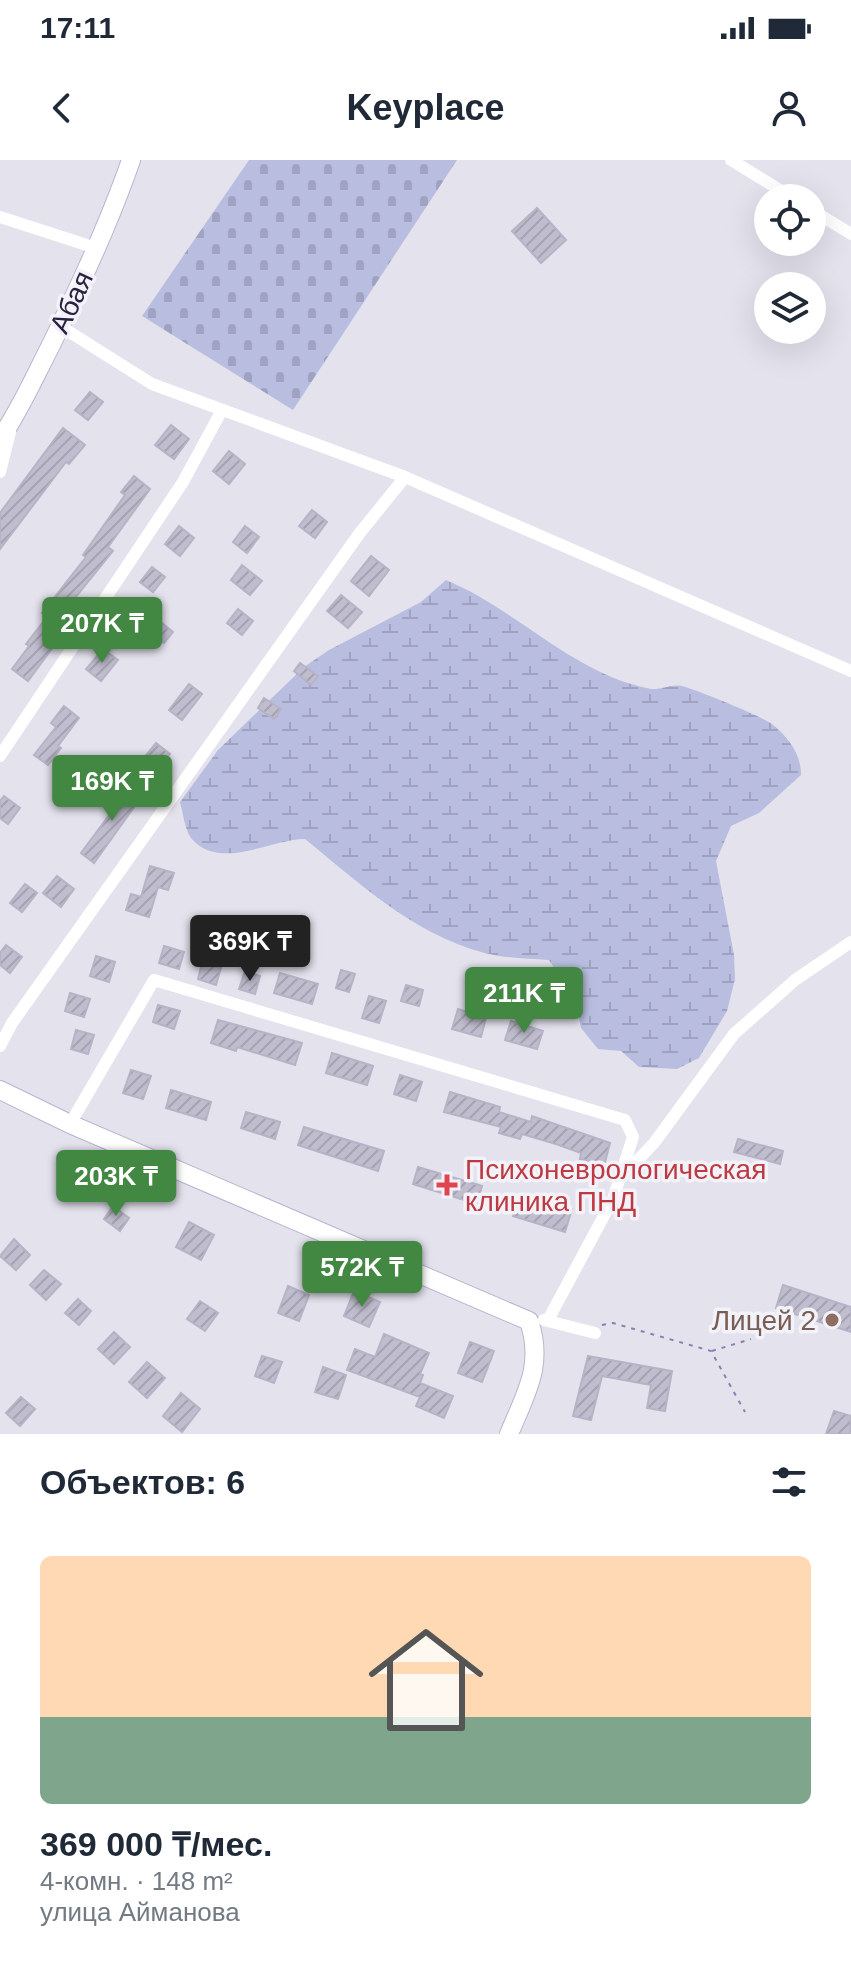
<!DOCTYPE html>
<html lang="ru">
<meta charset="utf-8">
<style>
:root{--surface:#fff;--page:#f2f2f3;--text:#1f2937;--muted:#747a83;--line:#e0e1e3;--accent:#428843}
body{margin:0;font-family:Arial,sans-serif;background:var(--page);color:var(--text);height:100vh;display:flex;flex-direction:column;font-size:30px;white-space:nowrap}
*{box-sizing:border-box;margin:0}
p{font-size:26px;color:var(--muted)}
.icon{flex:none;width:44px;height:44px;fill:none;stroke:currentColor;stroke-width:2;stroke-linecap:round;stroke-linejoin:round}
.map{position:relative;height:1274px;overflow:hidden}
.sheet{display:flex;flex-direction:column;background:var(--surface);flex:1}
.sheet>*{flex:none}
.fabs{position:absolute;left:754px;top:24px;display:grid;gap:16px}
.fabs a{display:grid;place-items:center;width:72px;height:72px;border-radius:50%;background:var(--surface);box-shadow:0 8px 32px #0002;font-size:40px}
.price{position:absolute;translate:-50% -68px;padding:0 18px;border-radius:8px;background:var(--accent);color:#fff;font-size:26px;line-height:52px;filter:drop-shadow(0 2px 4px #0008)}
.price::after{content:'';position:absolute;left:50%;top:48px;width:24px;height:18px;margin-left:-12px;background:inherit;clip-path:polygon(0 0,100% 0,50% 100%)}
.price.current{background:#222;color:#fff}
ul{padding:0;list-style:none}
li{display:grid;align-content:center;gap:16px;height:424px;padding:0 40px}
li+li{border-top:2px solid var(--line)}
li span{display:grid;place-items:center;height:248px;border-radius:12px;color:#555}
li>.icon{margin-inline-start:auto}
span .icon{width:144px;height:144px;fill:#fffc;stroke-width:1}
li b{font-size:34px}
h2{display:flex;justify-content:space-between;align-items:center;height:96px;padding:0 40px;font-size:34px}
.status{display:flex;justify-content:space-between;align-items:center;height:56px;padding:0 40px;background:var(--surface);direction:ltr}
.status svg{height:22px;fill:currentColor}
header{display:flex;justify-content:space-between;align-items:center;height:104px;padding:0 40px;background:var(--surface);font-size:36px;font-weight:600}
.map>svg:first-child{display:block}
.wetland{fill:url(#wetland-marsh)}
.cemetery{fill:url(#cemetery-stones)}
.building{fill:url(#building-hatch);stroke:#b7b3c7;stroke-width:2}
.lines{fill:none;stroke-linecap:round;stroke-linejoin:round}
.secondary-casing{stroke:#bab4ce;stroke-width:20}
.path{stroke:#8e80b3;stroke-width:2;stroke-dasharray:4 6;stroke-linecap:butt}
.street{stroke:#fff;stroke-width:12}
.secondary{stroke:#fff;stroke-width:18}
.health-dot{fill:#e0444e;stroke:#f3f2f9;stroke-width:3}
.education-dot{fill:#8d6e63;stroke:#f3f2f9;stroke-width:3}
.labels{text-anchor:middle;stroke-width:7;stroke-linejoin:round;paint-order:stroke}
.street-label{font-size:28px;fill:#2a203f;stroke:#f3f2f9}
.health-label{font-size:28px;fill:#be3a42;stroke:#f3f2f9;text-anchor:start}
.education-label{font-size:28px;fill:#785e54;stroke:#f3f2f9;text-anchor:end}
</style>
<div class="status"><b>17:11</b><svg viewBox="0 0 49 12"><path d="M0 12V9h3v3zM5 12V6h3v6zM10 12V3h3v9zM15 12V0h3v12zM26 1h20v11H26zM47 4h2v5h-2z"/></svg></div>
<header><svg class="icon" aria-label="back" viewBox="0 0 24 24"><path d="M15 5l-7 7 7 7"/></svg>Keyplace<svg class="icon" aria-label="person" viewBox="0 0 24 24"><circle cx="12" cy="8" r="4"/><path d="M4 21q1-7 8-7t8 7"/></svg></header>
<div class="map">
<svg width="851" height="1274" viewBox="0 0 851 1274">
<defs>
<pattern id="wetland-marsh" width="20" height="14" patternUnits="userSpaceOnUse" patternTransform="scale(2)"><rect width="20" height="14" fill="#b9bee0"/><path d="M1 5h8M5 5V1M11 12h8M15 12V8" fill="none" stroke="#9fa3c1"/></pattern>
<pattern id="cemetery-stones" width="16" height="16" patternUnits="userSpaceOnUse" patternTransform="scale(2)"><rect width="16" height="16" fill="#b9bee0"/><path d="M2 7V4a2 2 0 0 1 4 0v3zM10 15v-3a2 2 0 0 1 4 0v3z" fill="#9fa3c1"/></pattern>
<pattern id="building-hatch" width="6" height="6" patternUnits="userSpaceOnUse" patternTransform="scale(2)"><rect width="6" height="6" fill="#c0bece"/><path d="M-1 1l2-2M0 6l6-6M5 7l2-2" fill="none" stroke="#a5a3b2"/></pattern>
</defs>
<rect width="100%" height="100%" fill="#e3e2ed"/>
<path class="wetland" d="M 446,420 C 518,450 573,514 651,529 C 661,530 672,524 682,526 C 695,529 763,557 772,564 C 789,578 801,594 801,615 L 759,653 L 731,666 L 716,701 L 734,795 L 735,819 L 727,851 L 699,898 L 677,909 L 639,907 L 621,891 L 598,889 L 581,868 L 576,842 L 549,800 C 532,799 515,798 499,796 C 422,782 364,727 305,679 C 270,679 219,712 191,678 C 185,670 183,653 180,642 L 218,590 L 304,507 L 329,490 L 421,442 Z"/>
<path class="cemetery" d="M 249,0 L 457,0 L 293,250 L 142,156 Z"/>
<path class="building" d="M 537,48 L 566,80 L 541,103 L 512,71 Z
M 90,232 L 103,242 L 88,260 L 75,250 Z
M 171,265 L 189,279 L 174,299 L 155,285 Z
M 63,268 L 85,285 L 69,304 L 66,302 L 0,389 L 0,353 Z
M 229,291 L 245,304 L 229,324 L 213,311 Z
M 134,316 L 150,329 L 108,387 L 113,391 L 66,449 L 69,451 L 51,473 L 59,479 L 28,521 L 12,509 L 29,486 L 26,484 L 47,457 L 42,453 L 86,397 L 83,395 L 125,335 L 121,332 Z
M 312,350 L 327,362 L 315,378 L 299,366 Z
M 179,366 L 194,378 L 180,396 L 165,384 Z
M 245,366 L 259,377 L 247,393 L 233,382 Z
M 371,396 L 389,410 L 369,436 L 351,421 Z
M 242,405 L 262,421 L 250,435 L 231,420 Z
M 152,407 L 165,417 L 153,432 L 140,422 Z
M 341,435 L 362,452 L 348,468 L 327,451 Z
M 238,449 L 253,461 L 242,475 L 227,463 Z
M 162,463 L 173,472 L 164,483 L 153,474 Z
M 103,489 L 118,500 L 101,521 L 86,509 Z
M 300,503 L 318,516 L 311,525 L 294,511 Z
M 189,524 L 202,534 L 182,560 L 169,550 Z
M 264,538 L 281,549 L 274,559 L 258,548 Z
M 64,546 L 79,558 L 58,586 L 61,588 L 48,605 L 34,595 L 56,567 L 51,563 Z
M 156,583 L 170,594 L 158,609 L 143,599 Z
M 126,624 L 142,636 L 94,703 L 81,693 L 118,643 L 114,639 Z
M 4,636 L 20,648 L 8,664 L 0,658 L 0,641 Z
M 150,706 L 174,713 L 168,730 L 158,727 L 149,757 L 126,750 L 131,734 L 141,737 Z
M 57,716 L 74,729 L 61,747 L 43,733 Z
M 25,724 L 37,733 L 22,752 L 10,743 Z
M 6,785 L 22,797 L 10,813 L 0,805 L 0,793 Z
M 164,786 L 184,792 L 179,809 L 159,803 Z
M 96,796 L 115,802 L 109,822 L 90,816 Z
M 202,803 L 221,808 L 216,825 L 198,819 Z
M 341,810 L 355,814 L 349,832 L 336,828 Z
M 245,811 L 260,816 L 255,834 L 239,829 Z
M 280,813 L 318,824 L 312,844 L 274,833 Z
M 406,825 L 423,830 L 419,846 L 401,841 Z
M 70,833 L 90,839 L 84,857 L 65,851 Z
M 369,836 L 386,841 L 379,863 L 362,858 Z
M 158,845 L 180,851 L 174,869 L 153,862 Z
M 458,849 L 486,858 L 481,877 L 452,869 Z
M 218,860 L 302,883 L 295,905 L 237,887 L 236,891 L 211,883 Z
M 511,861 L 543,871 L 537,889 L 505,880 Z
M 76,870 L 94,875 L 88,894 L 71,889 Z
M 332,893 L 373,906 L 367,925 L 326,913 Z
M 131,910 L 151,916 L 143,939 L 123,933 Z
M 400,915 L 422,922 L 416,941 L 394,934 Z
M 171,930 L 211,942 L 206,960 L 166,948 Z
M 450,932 L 500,947 L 499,952 L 531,962 L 532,956 L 610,983 L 604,1006 L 580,999 L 581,993 L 556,984 L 522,974 L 520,979 L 499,973 L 501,967 L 444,952 Z
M 246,952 L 280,962 L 275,979 L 241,968 Z
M 304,967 L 384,991 L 378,1011 L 298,985 Z
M 738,979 L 783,991 L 780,1004 L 734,992 Z
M 418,1007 L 482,1026 L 477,1044 L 413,1024 Z
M 520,1034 L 572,1049 L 565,1072 L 513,1056 Z
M 113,1046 L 129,1058 L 120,1071 L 104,1059 Z
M 189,1062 L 214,1075 L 201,1100 L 176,1087 Z
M 14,1079 L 30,1095 L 16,1110 L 0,1096 Z
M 44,1110 L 61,1124 L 46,1140 L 30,1125 Z
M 783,1125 L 851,1147 L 851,1172 L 776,1148 Z
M 288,1126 L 309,1135 L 299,1161 L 278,1153 Z
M 354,1131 L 380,1142 L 369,1167 L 344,1156 Z
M 78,1139 L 91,1151 L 79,1165 L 65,1153 Z
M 200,1141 L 218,1153 L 205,1171 L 187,1159 Z
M 114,1172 L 130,1187 L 114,1204 L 98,1189 Z
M 384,1174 L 429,1193 L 420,1214 L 423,1215 L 420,1223 L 453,1236 L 444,1258 L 416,1246 L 420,1237 L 347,1210 L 355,1189 L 375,1197 Z
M 470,1182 L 494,1191 L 482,1222 L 458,1213 Z
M 262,1196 L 282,1202 L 274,1223 L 255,1216 Z
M 588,1196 L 672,1211 L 665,1251 L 647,1248 L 651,1225 L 602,1216 L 591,1260 L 573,1256 Z
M 147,1202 L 165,1218 L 147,1238 L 129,1222 Z
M 323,1207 L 346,1215 L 338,1239 L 315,1232 Z
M 181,1233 L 200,1249 L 182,1272 L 163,1256 Z
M 21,1237 L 35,1249 L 20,1266 L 6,1253 Z
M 834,1251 L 851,1256 L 850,1274 L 826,1274 Z"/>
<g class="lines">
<g class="secondary-casing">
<path id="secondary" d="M 0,279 C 20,250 34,218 50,187 C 80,126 109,64 131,0
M 0,930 L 70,964 L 529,1161 C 544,1205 526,1233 509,1274"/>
</g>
<path class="path" d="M 602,1165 L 613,1163 L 711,1191 L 745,1252
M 712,1191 L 751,1179"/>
<path class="street" d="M 731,0 L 793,38
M 812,50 L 851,74
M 0,57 L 96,88
M 60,166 L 152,224 L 405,317 L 851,511
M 0,312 L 10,272
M 0,596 L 183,322 L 222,250
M 0,886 L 12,863 L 359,374 L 405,317
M 70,964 L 154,820 L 625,960 L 633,977 L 613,1039 L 548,1160
M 621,1018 L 654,983 L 734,874 L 795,820 L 851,782
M 544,1160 L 595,1173"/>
<use href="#secondary" class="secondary"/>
</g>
<path class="health-dot" d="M443 1013h8v8h8v8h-8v8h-8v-8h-8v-8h8z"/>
<circle class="education-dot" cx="832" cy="1160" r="8"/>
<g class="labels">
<g class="street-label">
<text transform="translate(71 142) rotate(-65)" y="10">Абая</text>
</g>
<g class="health-label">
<text x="465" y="1019">Психоневрологическая<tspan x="465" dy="32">клиника ПНД</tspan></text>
</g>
<g class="education-label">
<text x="816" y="1170">Лицей 2</text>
</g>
</g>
</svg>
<div class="fabs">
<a><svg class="icon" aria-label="locate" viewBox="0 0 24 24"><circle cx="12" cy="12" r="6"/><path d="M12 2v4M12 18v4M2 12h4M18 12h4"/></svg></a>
<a><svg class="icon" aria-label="layers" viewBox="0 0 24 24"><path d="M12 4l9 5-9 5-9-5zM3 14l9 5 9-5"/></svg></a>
</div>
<b class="price" style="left:102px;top:505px">207K ₸</b>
<b class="price" style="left:112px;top:663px">169K ₸</b>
<b class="price current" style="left:250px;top:823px">369K ₸</b>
<b class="price" style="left:524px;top:875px">211K ₸</b>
<b class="price" style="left:116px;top:1058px">203K ₸</b>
<b class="price" style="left:362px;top:1149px">572K ₸</b>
</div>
<section class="sheet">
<h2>Объектов: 6<svg class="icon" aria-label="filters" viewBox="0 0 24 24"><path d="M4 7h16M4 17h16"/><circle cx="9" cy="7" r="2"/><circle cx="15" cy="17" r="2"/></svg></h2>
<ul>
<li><span style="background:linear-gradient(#ffd9b3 65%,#7fa58c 0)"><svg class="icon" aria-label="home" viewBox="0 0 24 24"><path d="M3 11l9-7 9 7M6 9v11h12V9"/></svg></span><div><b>369 000 ₸/мес.</b><p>4-комн. · 148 m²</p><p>улица Айманова</p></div></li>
</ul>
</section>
